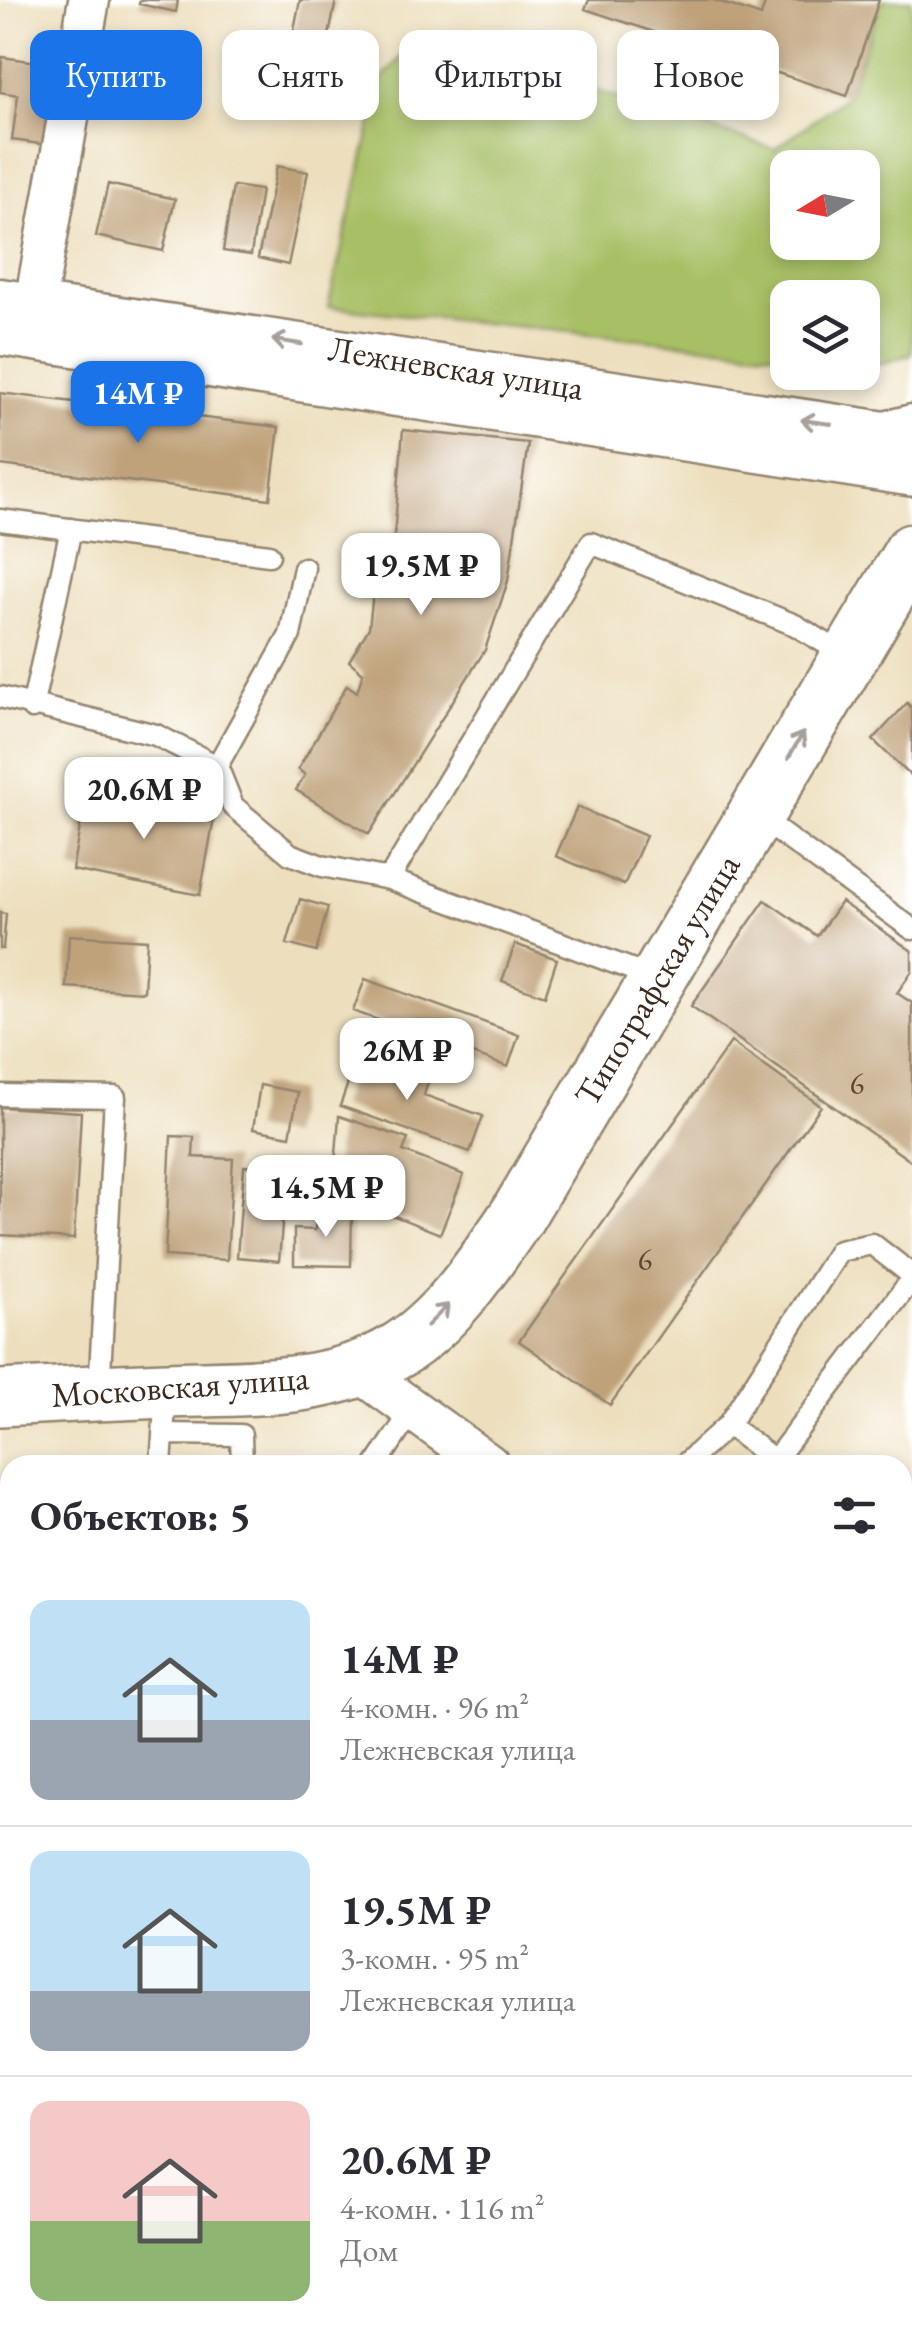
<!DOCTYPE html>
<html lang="ru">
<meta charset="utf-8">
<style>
:root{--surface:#fff;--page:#f7f7f7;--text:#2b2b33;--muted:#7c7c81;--line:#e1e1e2;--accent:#1a73e8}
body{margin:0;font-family:"EB Garamond",serif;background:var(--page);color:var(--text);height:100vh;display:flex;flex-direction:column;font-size:38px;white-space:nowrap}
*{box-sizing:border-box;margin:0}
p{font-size:32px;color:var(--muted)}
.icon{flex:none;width:55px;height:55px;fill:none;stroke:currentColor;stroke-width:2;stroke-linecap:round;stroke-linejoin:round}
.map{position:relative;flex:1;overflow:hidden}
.side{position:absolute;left:0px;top:1455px;width:912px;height:892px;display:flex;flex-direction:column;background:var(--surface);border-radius:30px 30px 0 0;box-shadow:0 5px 15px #0003}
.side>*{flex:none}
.guide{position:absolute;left:30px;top:30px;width:852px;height:90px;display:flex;gap:20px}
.needle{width:65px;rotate:260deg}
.controls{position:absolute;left:770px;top:150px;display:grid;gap:20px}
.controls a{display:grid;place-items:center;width:110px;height:110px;border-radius:20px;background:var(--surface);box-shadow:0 5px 15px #0003;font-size:50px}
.price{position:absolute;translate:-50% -85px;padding:0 22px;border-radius:20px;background:#fff;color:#222;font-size:32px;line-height:65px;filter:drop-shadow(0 2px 5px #0008)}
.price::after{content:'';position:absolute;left:50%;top:60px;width:30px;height:22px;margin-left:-15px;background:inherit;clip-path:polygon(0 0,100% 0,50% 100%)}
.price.on{background:var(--accent);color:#fff}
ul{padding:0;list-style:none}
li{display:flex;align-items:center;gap:30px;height:250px;padding:0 30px}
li+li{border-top:2px solid var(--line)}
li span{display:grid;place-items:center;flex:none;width:280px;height:200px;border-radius:20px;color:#555}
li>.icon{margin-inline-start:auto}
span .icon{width:120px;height:120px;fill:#fffc;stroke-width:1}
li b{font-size:42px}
h2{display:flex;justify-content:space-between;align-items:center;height:120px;padding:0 30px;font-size:42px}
.pill{padding:0 35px;border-radius:20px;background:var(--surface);box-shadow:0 5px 15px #0003;font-size:35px;line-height:90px}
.pill.on{background:var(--accent);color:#fff}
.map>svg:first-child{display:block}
.green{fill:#a7bf65;stroke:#717442;stroke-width:2.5;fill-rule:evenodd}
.building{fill:#bfa27a}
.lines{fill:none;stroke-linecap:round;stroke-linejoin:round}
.lane-casing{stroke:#94846e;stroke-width:25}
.street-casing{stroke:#94846e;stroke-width:45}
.secondary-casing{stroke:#94846e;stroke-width:60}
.highway-casing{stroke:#94846e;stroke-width:60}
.lane{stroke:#fff;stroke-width:20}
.street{stroke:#fff;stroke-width:40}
.secondary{stroke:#fff;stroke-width:55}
.highway{stroke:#fff;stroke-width:55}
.oneway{stroke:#a79f9a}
.labels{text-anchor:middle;stroke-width:8;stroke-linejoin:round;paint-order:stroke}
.number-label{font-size:30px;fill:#5c4835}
.street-label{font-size:35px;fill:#3b2a1e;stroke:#fff}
</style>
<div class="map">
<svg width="912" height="2347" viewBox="0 0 912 2347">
<rect width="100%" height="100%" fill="#fff"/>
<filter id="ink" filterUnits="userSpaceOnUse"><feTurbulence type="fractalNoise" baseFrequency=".01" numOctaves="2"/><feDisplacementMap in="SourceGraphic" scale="20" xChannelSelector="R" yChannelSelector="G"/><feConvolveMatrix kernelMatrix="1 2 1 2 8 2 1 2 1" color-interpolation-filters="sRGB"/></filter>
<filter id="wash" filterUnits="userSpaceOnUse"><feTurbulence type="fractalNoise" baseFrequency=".0048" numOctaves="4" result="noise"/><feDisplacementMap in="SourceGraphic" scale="40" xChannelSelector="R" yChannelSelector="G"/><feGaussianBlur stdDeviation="2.25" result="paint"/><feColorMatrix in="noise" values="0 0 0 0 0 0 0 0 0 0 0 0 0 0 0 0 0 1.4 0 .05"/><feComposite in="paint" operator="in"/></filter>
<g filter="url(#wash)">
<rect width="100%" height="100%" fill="#eddfbe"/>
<path class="green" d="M 882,0 L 912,0 L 912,354 L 880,364 L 863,362 L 862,298 L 788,298 L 787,354 L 328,307 L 382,79 L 422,34 L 775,149 L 847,96 ZM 788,168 L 862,168 L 862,242 L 788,242 Z"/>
<g id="blocks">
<path class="building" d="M 140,0 L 178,0 L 176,12 L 139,4 Z
M 300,0 L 336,0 L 324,61 L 289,54 Z
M 589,0 L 714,0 L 761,16 L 766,0 L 879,0 L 847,96 L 585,9 Z
M 2,57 L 58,65 L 47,145 L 12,140 L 18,95 L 0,92 Z
M 277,166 L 308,172 L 288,265 L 258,258 Z
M 108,184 L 175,199 L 163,251 L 96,236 Z
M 233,186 L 261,190 L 251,255 L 223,251 Z
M 0,393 L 279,427 L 270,499 L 0,465 Z
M 403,430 L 528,443 L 508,581 L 485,650 L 369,834 L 296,790 L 305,775 L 298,769 L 347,685 L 357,692 L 363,673 L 349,661 L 369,628 L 377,558 L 392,560 Z
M 907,703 L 912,708 L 912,777 L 873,740 Z
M 87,789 L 215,813 L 200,895 L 72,870 Z
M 577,807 L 646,836 L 624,885 L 556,856 Z
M 300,899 L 328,907 L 316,952 L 287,944 Z
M 765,900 L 817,936 L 841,902 L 912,951 L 912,971 L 897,993 L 912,1003 L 912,1162 L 691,1006 Z
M 0,913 L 6,914 L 3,949 L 0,949 Z
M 69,935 L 147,940 L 144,992 L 66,987 Z
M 515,944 L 557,959 L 545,996 L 502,981 Z
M 365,979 L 519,1035 L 508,1067 L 353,1011 Z
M 731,1042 L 821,1106 L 610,1405 L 519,1341 Z
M 359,1051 L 430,1076 L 424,1095 L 483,1116 L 470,1152 L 340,1106 Z
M 260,1085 L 298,1092 L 290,1136 L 253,1129 Z
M 0,1107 L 81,1112 L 74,1239 L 0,1235 Z
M 339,1116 L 408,1139 L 403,1151 L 464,1175 L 440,1234 L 333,1192 Z
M 171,1136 L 194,1137 L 193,1157 L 233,1159 L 227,1260 L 165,1256 Z
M 244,1166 L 302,1170 L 298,1215 L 283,1214 L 279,1261 L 237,1257 Z
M 316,1208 L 352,1208 L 351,1266 L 294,1265 L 294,1229 L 315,1230 Z
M 902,2073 L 912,2077 L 912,2233 L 903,2259 Z
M 10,2078 L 10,2338 L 243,2338 L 253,2347 L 0,2347 L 0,2094 Z
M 572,2338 L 644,2338 L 650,2341 L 647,2347 L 566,2347 Z"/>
</g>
</g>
<g filter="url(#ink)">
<use href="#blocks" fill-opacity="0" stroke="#94846e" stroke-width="2.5"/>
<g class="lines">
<g class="lane-casing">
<path id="lane" d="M 0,520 L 269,555
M 0,697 L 156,735 L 217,766 L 233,806 L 290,854 L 322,866 L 389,879 L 655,978
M 32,708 L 71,529
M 217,766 L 290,635 L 304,568
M 756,815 L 912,929
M 389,879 L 591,543 L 795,625 L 847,656
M 0,1095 L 115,1097 L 99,1391
M 728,1425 L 839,1251 L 872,1244 L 912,1275
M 163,1434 L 241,1435 L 242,1465
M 775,1460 L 912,1279
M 161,1465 L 166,1392
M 376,1465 L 412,1411
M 684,1465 L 728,1425 L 781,1465
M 902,1517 L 912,1504
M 902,1550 L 912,1554
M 0,2054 L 10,2039
M 260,2338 L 276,2347
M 531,2338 L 533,2347
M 771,2347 L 774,2338"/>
</g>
<g class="street-casing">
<path id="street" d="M 0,299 L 885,432 L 912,425
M 35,304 L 89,0
M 359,1371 L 489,1465
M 902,1795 L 912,1800"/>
</g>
<g class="secondary-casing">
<path id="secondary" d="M 0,1398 C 56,1395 111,1392 167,1390 C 242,1387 331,1392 397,1351 C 448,1320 484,1264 517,1216 L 912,552"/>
</g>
<g class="highway-casing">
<path id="highway" d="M 0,327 L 912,468"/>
</g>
<use href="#lane" class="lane"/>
<use href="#street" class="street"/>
<use href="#secondary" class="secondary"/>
<use href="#highway" class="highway"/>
</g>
<defs><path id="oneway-shaft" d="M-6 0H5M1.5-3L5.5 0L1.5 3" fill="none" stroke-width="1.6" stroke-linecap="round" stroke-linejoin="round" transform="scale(2.5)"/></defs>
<g class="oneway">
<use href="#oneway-shaft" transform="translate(287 342) rotate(-171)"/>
<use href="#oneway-shaft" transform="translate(816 422) rotate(-172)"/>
<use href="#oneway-shaft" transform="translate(796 745) rotate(-59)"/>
<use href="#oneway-shaft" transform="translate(438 1315) rotate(-45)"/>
</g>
</g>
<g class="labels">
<g class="number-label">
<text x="857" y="1094">6</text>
<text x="645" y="1270">6</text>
</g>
<g class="street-label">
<text transform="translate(456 368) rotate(9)" y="12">Лежневская улица</text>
<text transform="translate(657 980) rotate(-59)" y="12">Типографская улица</text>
<text transform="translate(180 1386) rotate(-4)" y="12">Московская улица</text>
</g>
</g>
</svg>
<div class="controls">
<a><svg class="needle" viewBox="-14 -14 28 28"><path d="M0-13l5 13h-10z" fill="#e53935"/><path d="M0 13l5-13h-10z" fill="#7c7c81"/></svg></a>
<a><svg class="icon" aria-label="layers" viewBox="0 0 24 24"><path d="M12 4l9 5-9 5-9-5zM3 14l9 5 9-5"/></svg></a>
</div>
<b class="price on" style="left:138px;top:446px">14M ₽</b>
<b class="price" style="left:421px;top:618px">19.5M ₽</b>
<b class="price" style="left:144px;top:842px">20.6M ₽</b>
<b class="price" style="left:407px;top:1103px">26M ₽</b>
<b class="price" style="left:326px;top:1240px">14.5M ₽</b>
<div class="guide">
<a class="pill on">Купить</a>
<a class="pill">Снять</a>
<a class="pill">Фильтры</a>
<a class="pill">Новое</a>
</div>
<section class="side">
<h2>Объектов: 5<svg class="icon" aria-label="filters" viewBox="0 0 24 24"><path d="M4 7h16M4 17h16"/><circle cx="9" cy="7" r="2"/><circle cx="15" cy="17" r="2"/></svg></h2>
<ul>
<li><span style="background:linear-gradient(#bfe0f5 60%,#9aa5b1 0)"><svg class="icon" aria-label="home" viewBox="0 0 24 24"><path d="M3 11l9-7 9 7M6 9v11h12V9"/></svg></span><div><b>14M ₽</b><p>4-комн. · 96 m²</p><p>Лежневская улица</p></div></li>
<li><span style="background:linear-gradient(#bfe0f5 70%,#9aa5b1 0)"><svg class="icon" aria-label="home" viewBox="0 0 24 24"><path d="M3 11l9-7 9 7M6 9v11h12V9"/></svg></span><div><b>19.5M ₽</b><p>3-комн. · 95 m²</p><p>Лежневская улица</p></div></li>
<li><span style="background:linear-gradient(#f6c9c9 60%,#8fb573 0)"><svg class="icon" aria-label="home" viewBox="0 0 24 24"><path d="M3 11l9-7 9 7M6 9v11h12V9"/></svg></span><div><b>20.6M ₽</b><p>4-комн. · 116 m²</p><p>Дом</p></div></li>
</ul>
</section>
</div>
